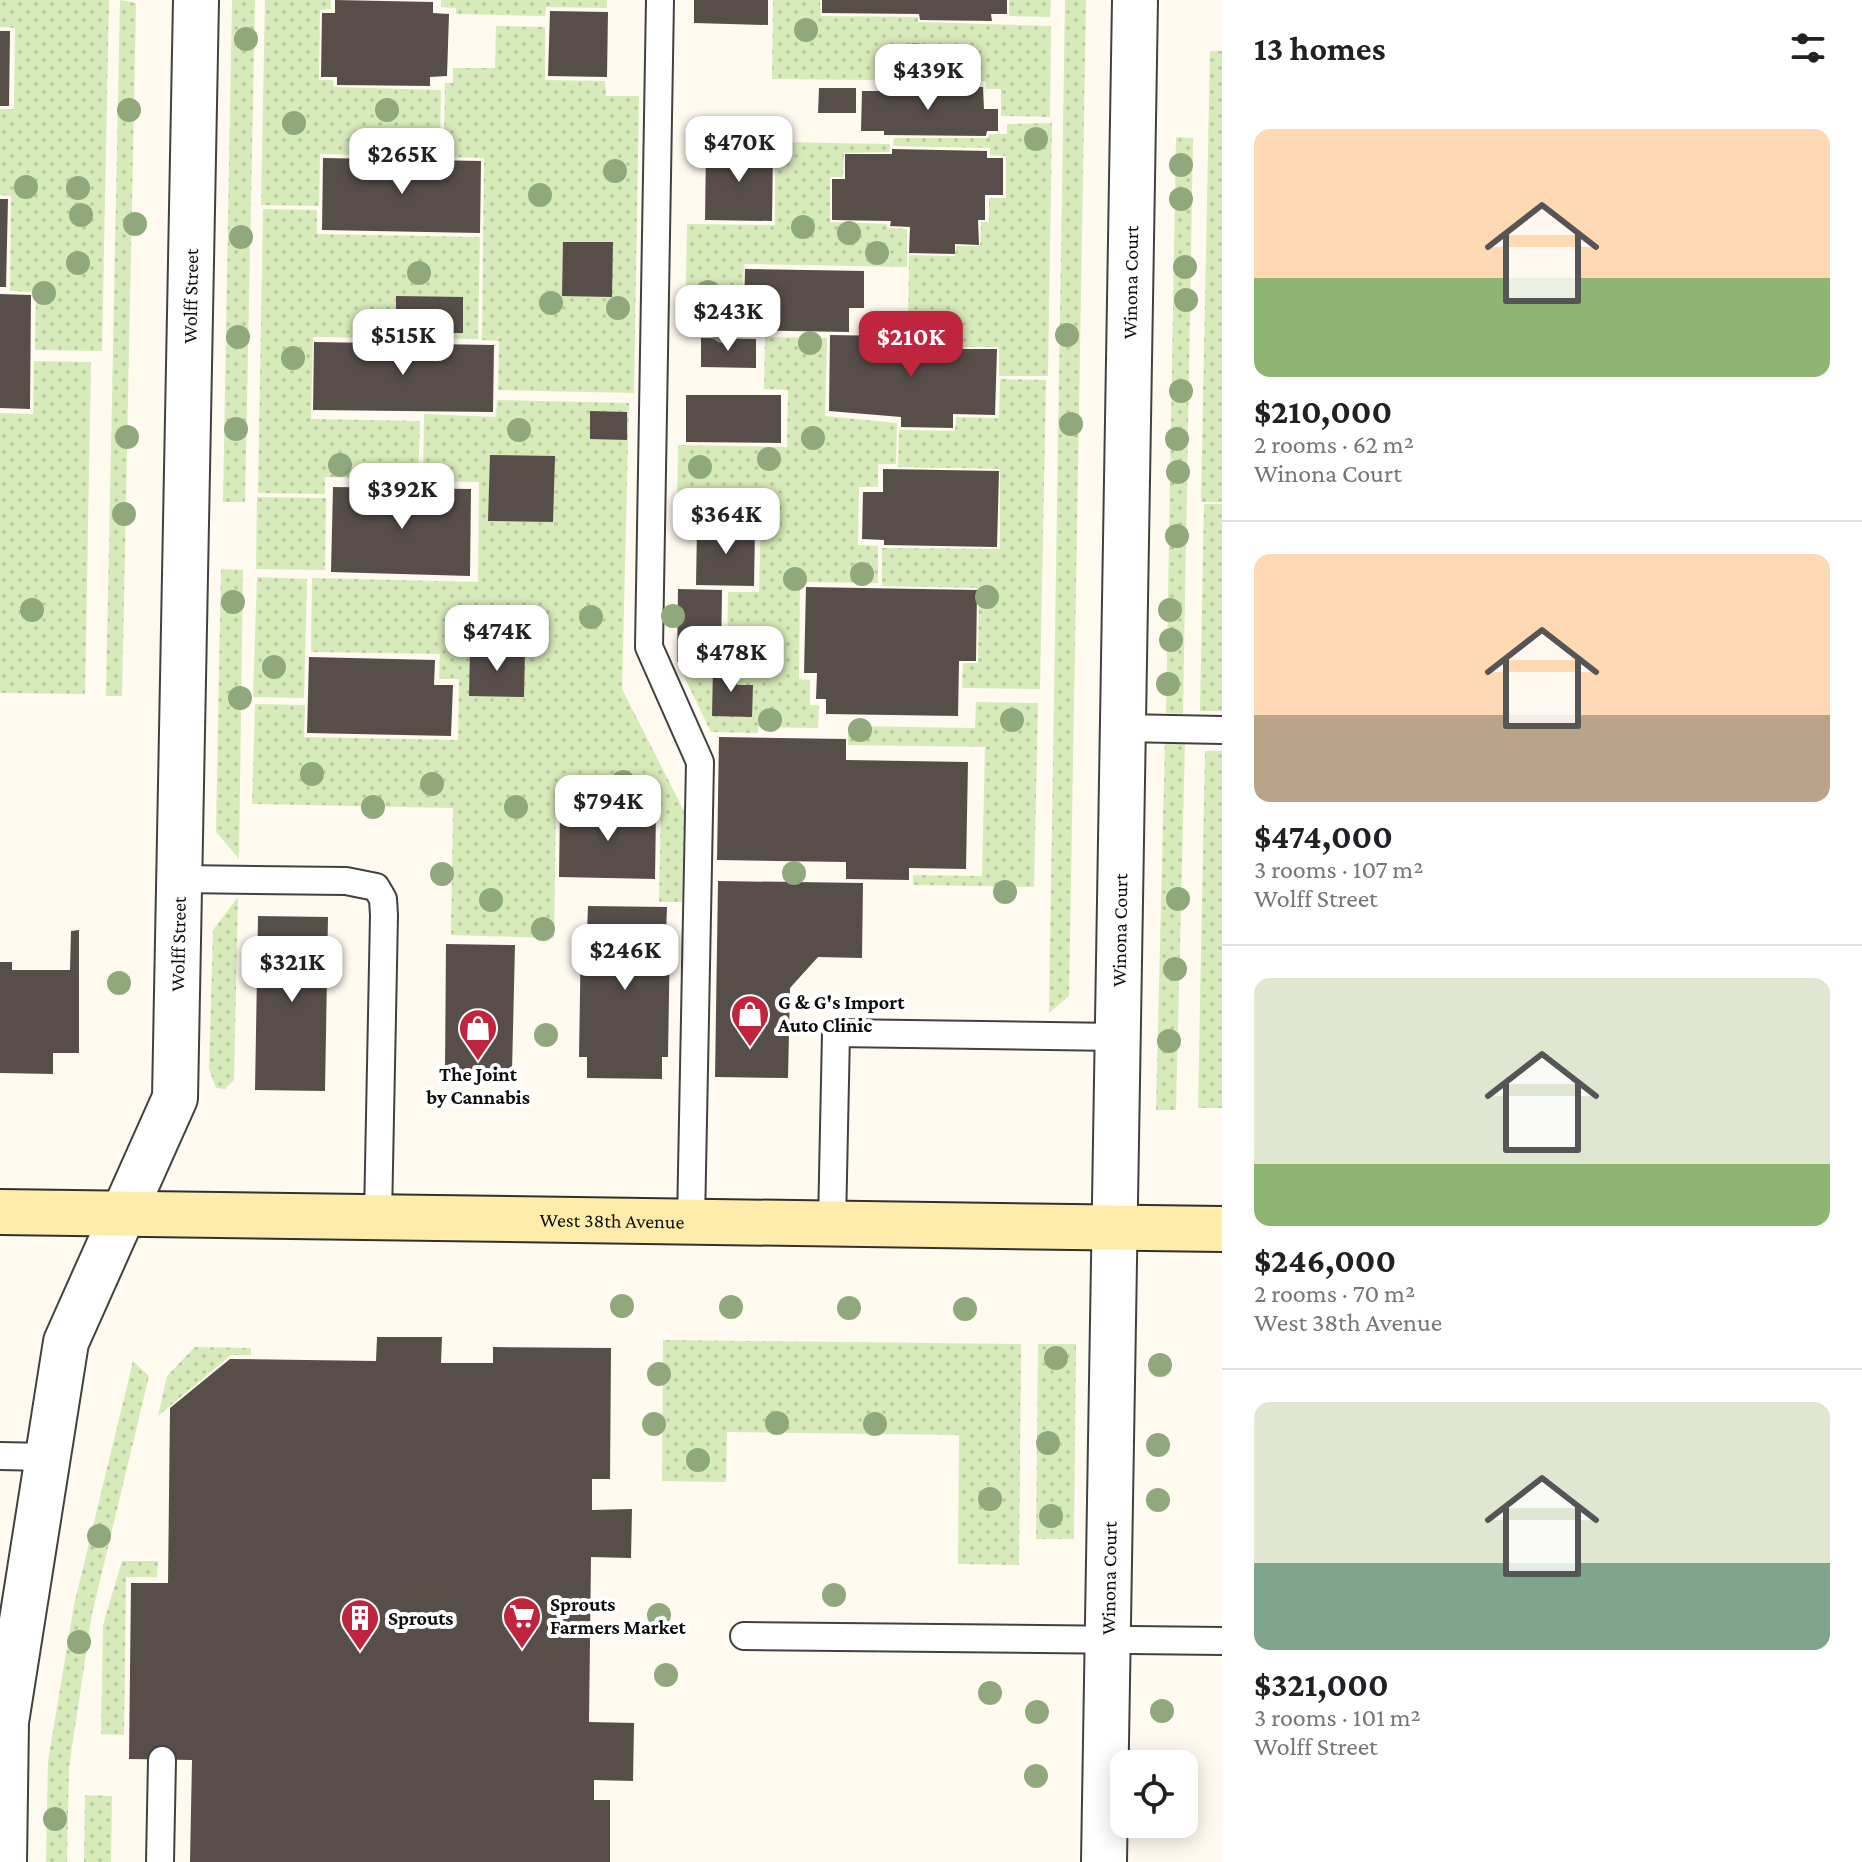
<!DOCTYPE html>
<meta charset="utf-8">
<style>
:root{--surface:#fff;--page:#f6f6f6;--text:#202124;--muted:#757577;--line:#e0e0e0;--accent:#bf253d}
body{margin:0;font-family:"Crimson Pro",serif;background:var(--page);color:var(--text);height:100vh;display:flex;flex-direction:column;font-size:30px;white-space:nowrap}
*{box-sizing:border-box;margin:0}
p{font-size:26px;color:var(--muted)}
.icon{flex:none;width:44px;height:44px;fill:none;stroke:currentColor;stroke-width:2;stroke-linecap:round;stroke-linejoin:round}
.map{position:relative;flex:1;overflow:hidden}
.panel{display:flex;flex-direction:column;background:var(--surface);width:640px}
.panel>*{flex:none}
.buttons{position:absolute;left:1110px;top:1750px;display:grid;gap:16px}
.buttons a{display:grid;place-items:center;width:88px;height:88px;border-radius:16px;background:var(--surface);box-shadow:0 4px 20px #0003;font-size:40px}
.price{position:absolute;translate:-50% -68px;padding:0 18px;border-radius:16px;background:#fff;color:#222;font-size:26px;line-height:52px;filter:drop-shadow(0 2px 4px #0008)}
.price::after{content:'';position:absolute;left:50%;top:48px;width:24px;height:18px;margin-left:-12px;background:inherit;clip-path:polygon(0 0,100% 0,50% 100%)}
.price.current{background:var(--accent);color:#fff}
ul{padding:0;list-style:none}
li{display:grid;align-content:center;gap:16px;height:424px;padding:0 32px}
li+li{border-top:2px solid var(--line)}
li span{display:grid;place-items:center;height:248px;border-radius:16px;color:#555}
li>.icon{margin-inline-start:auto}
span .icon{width:144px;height:144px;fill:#fffc;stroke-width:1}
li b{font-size:34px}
h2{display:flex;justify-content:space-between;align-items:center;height:96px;padding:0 32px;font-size:34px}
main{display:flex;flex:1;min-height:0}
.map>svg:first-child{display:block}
.grass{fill:url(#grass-dots)}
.building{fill:#574e4a}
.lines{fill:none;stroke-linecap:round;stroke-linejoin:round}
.lane-casing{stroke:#414141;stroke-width:30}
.street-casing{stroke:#414141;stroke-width:48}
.secondary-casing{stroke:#303030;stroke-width:48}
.lane{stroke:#fff;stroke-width:26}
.street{stroke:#fff;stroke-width:44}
.secondary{stroke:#ffecab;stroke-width:44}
.tree{fill:#90a97c}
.labels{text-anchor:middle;stroke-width:8;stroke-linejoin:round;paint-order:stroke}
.street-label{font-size:20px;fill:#0e0e0e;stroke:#fff}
.poi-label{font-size:20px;font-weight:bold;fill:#0e0e0e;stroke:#fff;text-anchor:start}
</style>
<main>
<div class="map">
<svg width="1222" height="1862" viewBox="0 0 1222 1862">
<defs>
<pattern id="grass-dots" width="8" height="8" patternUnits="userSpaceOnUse" patternTransform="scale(2)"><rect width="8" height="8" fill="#d7eab9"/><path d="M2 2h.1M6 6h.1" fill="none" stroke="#b7c89e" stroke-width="1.8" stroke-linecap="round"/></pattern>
</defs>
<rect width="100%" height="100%" fill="#fffaef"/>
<path class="grass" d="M 0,0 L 109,0 L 102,351 L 35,350 L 36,292 L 10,291 L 11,196 L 0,195 L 0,109 L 14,109 L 15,28 L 0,27 Z
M 120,0 L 136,3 L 122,696 L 106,696 Z
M 232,0 L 255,0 L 245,502 L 223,502 Z
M 265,0 L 331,0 L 331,9 L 320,10 L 319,80 L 333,80 L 334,87 L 441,90 L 440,139 L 398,138 L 396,155 L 320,154 L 319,206 L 261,205 Z
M 441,0 L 607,0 L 607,8 L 546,7 L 545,16 L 456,14 L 456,8 L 441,7 Z
M 773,0 L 820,0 L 821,16 L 918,17 L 918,22 L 1051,26 L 1050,117 L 1001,116 L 1001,89 L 986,89 L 986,81 L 772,79 Z
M 1009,0 L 1051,0 L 1050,17 L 1009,16 Z
M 1065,0 L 1086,0 L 1069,996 L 1049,1013 Z
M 496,26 L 545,27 L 545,80 L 605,81 L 606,96 L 639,96 L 634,393 L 498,390 L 499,341 L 482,340 L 484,158 L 400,156 L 401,143 L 444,143 L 445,83 L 453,83 L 453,68 L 495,68 Z
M 1210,51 L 1222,51 L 1222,502 L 1201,502 Z
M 1052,123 L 1048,376 L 999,376 L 999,347 L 954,347 L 954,335 L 908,334 L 909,255 L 955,256 L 956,246 L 980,246 L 981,222 L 989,222 L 989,198 L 1006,198 L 1006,156 L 990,155 L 990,148 L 893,146 L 894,138 L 988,138 L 989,134 L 1007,134 L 1007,124 Z
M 1176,137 L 1193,138 L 1183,714 L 1166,713 Z
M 775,142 L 890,144 L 890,152 L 844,153 L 843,177 L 830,177 L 830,222 L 887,224 L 888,228 L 907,229 L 907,267 L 744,264 L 742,311 L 727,311 L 726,334 L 685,333 L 687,224 L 775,225 Z
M 263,209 L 317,210 L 317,234 L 480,237 L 478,339 L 313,337 L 311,419 L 420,421 L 418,480 L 325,477 L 325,494 L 258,493 Z
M 765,337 L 827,338 L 825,416 L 897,423 L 896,464 L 878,464 L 878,487 L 859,487 L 858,545 L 878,546 L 878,583 L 800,582 L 799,679 L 810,680 L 810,705 L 819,705 L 818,728 L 758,727 L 758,733 L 711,732 L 678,664 L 727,664 L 728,592 L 759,592 L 761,522 L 677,520 L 678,445 L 787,447 L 788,390 L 764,389 Z
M 34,361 L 91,362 L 85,694 L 0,693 L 0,413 L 33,414 Z
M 1000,379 L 1046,380 L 1040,689 L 962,688 L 963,663 L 978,663 L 979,588 L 882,586 L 882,548 L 1000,549 L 1000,469 L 898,467 L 899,430 L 955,431 L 956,417 L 999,418 Z
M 497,400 L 629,403 L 622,689 L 684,811 L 682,902 L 659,902 L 661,805 L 556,803 L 554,938 L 451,935 L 453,808 L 252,804 L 255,704 L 305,705 L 304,737 L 458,740 L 459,679 L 439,679 L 440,654 L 311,652 L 312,578 L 478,582 L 479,482 L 423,481 L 424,414 L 496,417 Z
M 257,497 L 326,498 L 325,570 L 256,569 Z
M 1204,504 L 1222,504 L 1222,711 L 1200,711 Z
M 221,569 L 243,570 L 239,859 L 216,832 Z
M 257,577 L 307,579 L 304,698 L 253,697 Z
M 976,702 L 1038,703 L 1034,887 L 913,885 L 913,875 L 982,876 L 985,747 L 848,745 L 848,726 L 975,728 Z
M 1165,741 L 1185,741 L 1176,1110 L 1156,1110 Z
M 1205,751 L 1222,751 L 1222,1108 L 1198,1108 Z
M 238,897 L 234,1080 L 225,1089 L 216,1088 L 209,1069 L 213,930 Z
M 663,1340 L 1021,1344 L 1019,1565 L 958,1564 L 959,1435 L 727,1432 L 726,1482 L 662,1481 Z
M 1038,1344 L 1076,1344 L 1074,1539 L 1036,1539 Z
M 195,1347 L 251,1348 L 251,1355 L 231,1355 L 158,1416 L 167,1376 Z
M 133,1361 L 149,1376 L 92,1614 L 69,1767 L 67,1862 L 46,1862 L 48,1761 L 74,1605 Z
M 122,1561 L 158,1561 L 157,1577 L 126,1577 L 124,1735 L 101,1734 L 103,1625 Z
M 85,1795 L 112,1796 L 111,1862 L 84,1862 Z"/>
<path class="building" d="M 335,0 L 433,2 L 433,13 L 449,14 L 447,76 L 430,77 L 430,86 L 337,85 L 337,77 L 321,77 L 322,13 L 335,13 Z
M 694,0 L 768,0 L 768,25 L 694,23 Z
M 822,0 L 1007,0 L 1007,14 L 991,14 L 992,21 L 920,20 L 919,14 L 822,13 Z
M 550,11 L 608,12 L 607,77 L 548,76 Z
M 0,31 L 10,31 L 9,106 L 0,106 Z
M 886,87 L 983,87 L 984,109 L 998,109 L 998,131 L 987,131 L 986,136 L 884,135 L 884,131 L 861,131 L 862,91 L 885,91 Z
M 819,88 L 856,88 L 856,113 L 818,113 Z
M 706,147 L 773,148 L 772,221 L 705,220 Z
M 892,149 L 987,151 L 987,158 L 1003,158 L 1003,195 L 985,195 L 985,220 L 978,220 L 979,245 L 955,244 L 955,254 L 909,253 L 910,227 L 890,226 L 891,221 L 832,220 L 832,179 L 845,179 L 845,154 L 892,154 Z
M 323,158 L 481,161 L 480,233 L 322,230 Z
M 0,199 L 8,199 L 6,287 L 0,287 Z
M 563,242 L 613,242 L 612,297 L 562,296 Z
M 745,269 L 864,271 L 864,308 L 849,308 L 849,332 L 729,330 L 729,313 L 744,313 Z
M 0,294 L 31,295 L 30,409 L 0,408 Z
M 396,296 L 463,297 L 463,333 L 396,333 Z
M 830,335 L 952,337 L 952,349 L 997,349 L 995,415 L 953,414 L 953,428 L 901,427 L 901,417 L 829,411 Z
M 701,338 L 756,339 L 756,368 L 701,367 Z
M 314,342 L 494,345 L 493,412 L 313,410 Z
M 686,395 L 781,395 L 781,443 L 686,442 Z
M 590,411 L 627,412 L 627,440 L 590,439 Z
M 490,455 L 555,456 L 553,522 L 488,521 Z
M 883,469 L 999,471 L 997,547 L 884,545 L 884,540 L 862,539 L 863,492 L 883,492 Z
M 333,487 L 471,489 L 470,576 L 331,572 Z
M 697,527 L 755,527 L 754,586 L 696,585 Z
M 806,587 L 977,590 L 976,661 L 959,661 L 958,716 L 826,714 L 826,699 L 816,699 L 817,673 L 804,673 Z
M 678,589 L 722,590 L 721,662 L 677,662 Z
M 470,649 L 525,650 L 524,697 L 469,696 Z
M 309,657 L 435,660 L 434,685 L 453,685 L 451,736 L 307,733 Z
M 713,667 L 738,668 L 737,685 L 753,685 L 752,717 L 712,716 Z
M 719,737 L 846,739 L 846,760 L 968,762 L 966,869 L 909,868 L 909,880 L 846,879 L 846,862 L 717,860 Z
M 560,807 L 656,809 L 655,879 L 559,877 Z
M 718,881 L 863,883 L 862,958 L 818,957 L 790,988 L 788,1078 L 715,1077 Z
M 588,906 L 667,907 L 666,934 L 670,934 L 668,1057 L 662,1057 L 662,1079 L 587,1078 L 587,1057 L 579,1057 L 581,931 L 587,931 Z
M 258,916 L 328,917 L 325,1091 L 255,1090 Z
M 79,930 L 79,1053 L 53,1053 L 53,1074 L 0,1073 L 0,962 L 12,962 L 12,970 L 70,970 L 71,931 Z
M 446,944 L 515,945 L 512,1071 L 445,1071 Z
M 377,1337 L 442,1337 L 441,1363 L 493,1363 L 493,1347 L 611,1348 L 610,1479 L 592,1479 L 592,1510 L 632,1509 L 631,1558 L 591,1557 L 589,1722 L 634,1723 L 633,1781 L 594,1780 L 594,1800 L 610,1800 L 610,1862 L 190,1862 L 192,1760 L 129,1759 L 131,1583 L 168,1583 L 170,1408 L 230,1359 L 376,1361 Z"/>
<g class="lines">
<g class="lane-casing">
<path id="lane" d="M 660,0 L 649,647 L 700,762 L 691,1222
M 1123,728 L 1222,730
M 179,879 L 346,881 L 376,887 L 383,899 L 384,915 L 378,1217
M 832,1224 L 836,1033 L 1117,1037
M 0,1456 L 48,1457
M 744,1636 L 1222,1641
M 160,1862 L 162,1760"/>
</g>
<g class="street-casing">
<g id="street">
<path id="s1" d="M 4,1862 L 6,1722 L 66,1342 L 175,1098 L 196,0"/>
<path id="s2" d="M 1104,1862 L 1135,0"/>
</g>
</g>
<g class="secondary-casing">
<g id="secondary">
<path id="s3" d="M 0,1212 L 1222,1229"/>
</g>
</g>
<use href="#lane" class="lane"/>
<use href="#street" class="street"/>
<use href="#secondary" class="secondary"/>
</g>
<g class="tree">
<circle cx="806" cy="30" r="12"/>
<circle cx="246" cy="39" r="12"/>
<circle cx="915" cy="55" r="12"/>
<circle cx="129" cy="110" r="12"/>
<circle cx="387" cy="110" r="12"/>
<circle cx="294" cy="123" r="12"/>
<circle cx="1036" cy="139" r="12"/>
<circle cx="1181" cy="165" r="12"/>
<circle cx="615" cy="171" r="12"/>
<circle cx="26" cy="187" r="12"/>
<circle cx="78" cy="188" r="12"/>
<circle cx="540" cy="195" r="12"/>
<circle cx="1181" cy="199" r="12"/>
<circle cx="81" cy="215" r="12"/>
<circle cx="135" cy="224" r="12"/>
<circle cx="803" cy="227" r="12"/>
<circle cx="849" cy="233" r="12"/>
<circle cx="241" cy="237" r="12"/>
<circle cx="877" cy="253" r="12"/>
<circle cx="78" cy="263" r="12"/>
<circle cx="1185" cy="267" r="12"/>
<circle cx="419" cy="273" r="12"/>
<circle cx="708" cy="292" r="12"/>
<circle cx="44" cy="293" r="12"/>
<circle cx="1186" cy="300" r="12"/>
<circle cx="551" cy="303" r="12"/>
<circle cx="618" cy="308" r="12"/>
<circle cx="723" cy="331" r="12"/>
<circle cx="1067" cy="335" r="12"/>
<circle cx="238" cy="337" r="12"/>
<circle cx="810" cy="343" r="12"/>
<circle cx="293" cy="358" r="12"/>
<circle cx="1181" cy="391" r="12"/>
<circle cx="1071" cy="424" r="12"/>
<circle cx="236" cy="429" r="12"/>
<circle cx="519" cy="430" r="12"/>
<circle cx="127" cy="437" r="12"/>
<circle cx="813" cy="438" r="12"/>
<circle cx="1177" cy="439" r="12"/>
<circle cx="769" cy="459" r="12"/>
<circle cx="340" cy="465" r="12"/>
<circle cx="700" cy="467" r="12"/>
<circle cx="1178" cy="472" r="12"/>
<circle cx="124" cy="514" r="12"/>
<circle cx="1177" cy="536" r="12"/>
<circle cx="862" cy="574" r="12"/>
<circle cx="795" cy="579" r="12"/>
<circle cx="987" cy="597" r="12"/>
<circle cx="233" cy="602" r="12"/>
<circle cx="32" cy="610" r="12"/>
<circle cx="1170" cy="610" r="12"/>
<circle cx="673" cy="616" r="12"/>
<circle cx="591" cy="617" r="12"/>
<circle cx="470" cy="621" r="12"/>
<circle cx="1171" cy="640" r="12"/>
<circle cx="274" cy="667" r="12"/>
<circle cx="1168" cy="684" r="12"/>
<circle cx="240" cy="698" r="12"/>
<circle cx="770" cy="720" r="12"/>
<circle cx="1012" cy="720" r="12"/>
<circle cx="860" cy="730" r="12"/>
<circle cx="312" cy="774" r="12"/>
<circle cx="623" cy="782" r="12"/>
<circle cx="432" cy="784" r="12"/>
<circle cx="373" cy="807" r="12"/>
<circle cx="516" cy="807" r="12"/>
<circle cx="794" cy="873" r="12"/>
<circle cx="442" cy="874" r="12"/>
<circle cx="1005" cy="892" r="12"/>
<circle cx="1178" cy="899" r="12"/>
<circle cx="491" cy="900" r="12"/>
<circle cx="543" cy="929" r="12"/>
<circle cx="1175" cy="969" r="12"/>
<circle cx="119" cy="983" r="12"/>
<circle cx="546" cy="1035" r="12"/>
<circle cx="1169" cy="1041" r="12"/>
<circle cx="622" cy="1306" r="12"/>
<circle cx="731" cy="1307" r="12"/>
<circle cx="849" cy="1308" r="12"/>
<circle cx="965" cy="1309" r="12"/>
<circle cx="1056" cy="1358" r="12"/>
<circle cx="1160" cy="1365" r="12"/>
<circle cx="659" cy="1374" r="12"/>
<circle cx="777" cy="1423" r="12"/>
<circle cx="654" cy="1424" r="12"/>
<circle cx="875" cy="1424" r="12"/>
<circle cx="1048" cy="1443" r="12"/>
<circle cx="1158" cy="1445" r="12"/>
<circle cx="698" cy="1460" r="12"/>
<circle cx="990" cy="1499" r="12"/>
<circle cx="1158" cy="1500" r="12"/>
<circle cx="1051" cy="1516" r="12"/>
<circle cx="99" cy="1536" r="12"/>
<circle cx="834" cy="1595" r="12"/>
<circle cx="659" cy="1615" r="12"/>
<circle cx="79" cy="1642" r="12"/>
<circle cx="666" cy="1675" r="12"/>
<circle cx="990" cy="1693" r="12"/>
<circle cx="1162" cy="1711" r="12"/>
<circle cx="1037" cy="1712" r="12"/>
<circle cx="1036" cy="1776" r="12"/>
<circle cx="55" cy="1819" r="12"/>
</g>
<defs>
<g id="shop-pin" transform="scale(2)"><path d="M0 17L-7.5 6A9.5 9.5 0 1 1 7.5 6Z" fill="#bf253d" stroke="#fff"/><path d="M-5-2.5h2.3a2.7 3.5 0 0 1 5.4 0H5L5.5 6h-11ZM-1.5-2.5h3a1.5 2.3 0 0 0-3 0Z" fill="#fff"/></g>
<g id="supermarket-pin" transform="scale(2)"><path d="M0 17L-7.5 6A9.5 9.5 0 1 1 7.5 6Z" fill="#bf253d" stroke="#fff"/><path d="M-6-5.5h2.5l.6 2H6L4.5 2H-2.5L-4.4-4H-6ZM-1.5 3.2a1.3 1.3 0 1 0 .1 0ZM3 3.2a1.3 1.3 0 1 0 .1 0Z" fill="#fff"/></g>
<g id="building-pin" transform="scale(2)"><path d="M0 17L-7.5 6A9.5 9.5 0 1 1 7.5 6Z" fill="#bf253d" stroke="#fff"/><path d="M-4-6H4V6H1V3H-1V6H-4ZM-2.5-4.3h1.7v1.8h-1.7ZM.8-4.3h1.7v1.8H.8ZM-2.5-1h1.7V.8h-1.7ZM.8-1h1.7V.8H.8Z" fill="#fff"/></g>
</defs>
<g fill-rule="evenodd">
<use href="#shop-pin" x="750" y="1014"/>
<use href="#shop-pin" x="478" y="1028"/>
<use href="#supermarket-pin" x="522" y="1616"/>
<use href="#building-pin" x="360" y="1618"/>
</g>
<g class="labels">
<g class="street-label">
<text dy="7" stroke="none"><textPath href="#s2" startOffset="1580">Winona Court</textPath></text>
<text dy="7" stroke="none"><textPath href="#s1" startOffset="1594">Wolff Street</textPath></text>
<text dy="7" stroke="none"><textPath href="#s2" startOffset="932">Winona Court</textPath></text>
<text dy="7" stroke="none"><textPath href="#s1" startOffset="946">Wolff Street</textPath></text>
<text dy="7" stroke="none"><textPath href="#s3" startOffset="612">West 38th Avenue</textPath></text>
<text dy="7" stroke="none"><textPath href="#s2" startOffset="284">Winona Court</textPath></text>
</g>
<g class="poi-label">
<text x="778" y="1009">G &amp; G's Import<tspan x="778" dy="23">Auto Clinic</tspan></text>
<text x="478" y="1081" text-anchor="middle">The Joint<tspan x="478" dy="23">by Cannabis</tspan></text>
<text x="550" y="1611">Sprouts<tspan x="550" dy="23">Farmers Market</tspan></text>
<text x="388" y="1625">Sprouts</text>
</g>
</g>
</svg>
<div class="buttons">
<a><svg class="icon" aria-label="locate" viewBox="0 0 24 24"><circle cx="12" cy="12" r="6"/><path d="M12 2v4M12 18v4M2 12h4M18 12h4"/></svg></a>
</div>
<b class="price" style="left:928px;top:112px">$439K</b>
<b class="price" style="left:739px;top:184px">$470K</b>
<b class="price" style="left:402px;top:196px">$265K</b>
<b class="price" style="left:728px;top:353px">$243K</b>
<b class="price" style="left:403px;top:377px">$515K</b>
<b class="price current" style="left:911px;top:379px">$210K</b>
<b class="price" style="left:402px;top:531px">$392K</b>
<b class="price" style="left:726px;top:556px">$364K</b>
<b class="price" style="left:497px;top:673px">$474K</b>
<b class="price" style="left:731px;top:694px">$478K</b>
<b class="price" style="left:608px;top:843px">$794K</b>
<b class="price" style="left:625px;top:992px">$246K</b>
<b class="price" style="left:292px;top:1004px">$321K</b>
</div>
<section class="panel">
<h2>13 homes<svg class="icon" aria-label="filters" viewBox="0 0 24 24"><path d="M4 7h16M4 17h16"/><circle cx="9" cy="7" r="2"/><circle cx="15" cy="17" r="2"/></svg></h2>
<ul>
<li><span style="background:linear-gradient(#ffd9b3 60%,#8fb573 0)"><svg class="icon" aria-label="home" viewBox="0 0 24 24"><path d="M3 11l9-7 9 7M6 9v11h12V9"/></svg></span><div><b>$210,000</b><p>2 rooms · 62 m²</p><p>Winona Court</p></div></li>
<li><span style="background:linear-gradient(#ffd9b3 65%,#b9a48a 0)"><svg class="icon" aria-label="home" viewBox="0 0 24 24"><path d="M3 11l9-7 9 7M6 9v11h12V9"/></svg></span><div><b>$474,000</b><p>3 rooms · 107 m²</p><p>Wolff Street</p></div></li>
<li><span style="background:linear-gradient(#dfe7d0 75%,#8fb573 0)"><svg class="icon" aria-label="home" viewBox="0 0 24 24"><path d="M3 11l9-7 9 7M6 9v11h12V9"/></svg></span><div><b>$246,000</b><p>2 rooms · 70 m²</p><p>West 38th Avenue</p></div></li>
<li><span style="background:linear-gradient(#dfe7d0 65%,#7fa58c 0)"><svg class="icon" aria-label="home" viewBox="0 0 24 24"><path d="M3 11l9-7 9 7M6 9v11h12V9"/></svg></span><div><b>$321,000</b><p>3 rooms · 101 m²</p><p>Wolff Street</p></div></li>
</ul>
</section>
</main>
